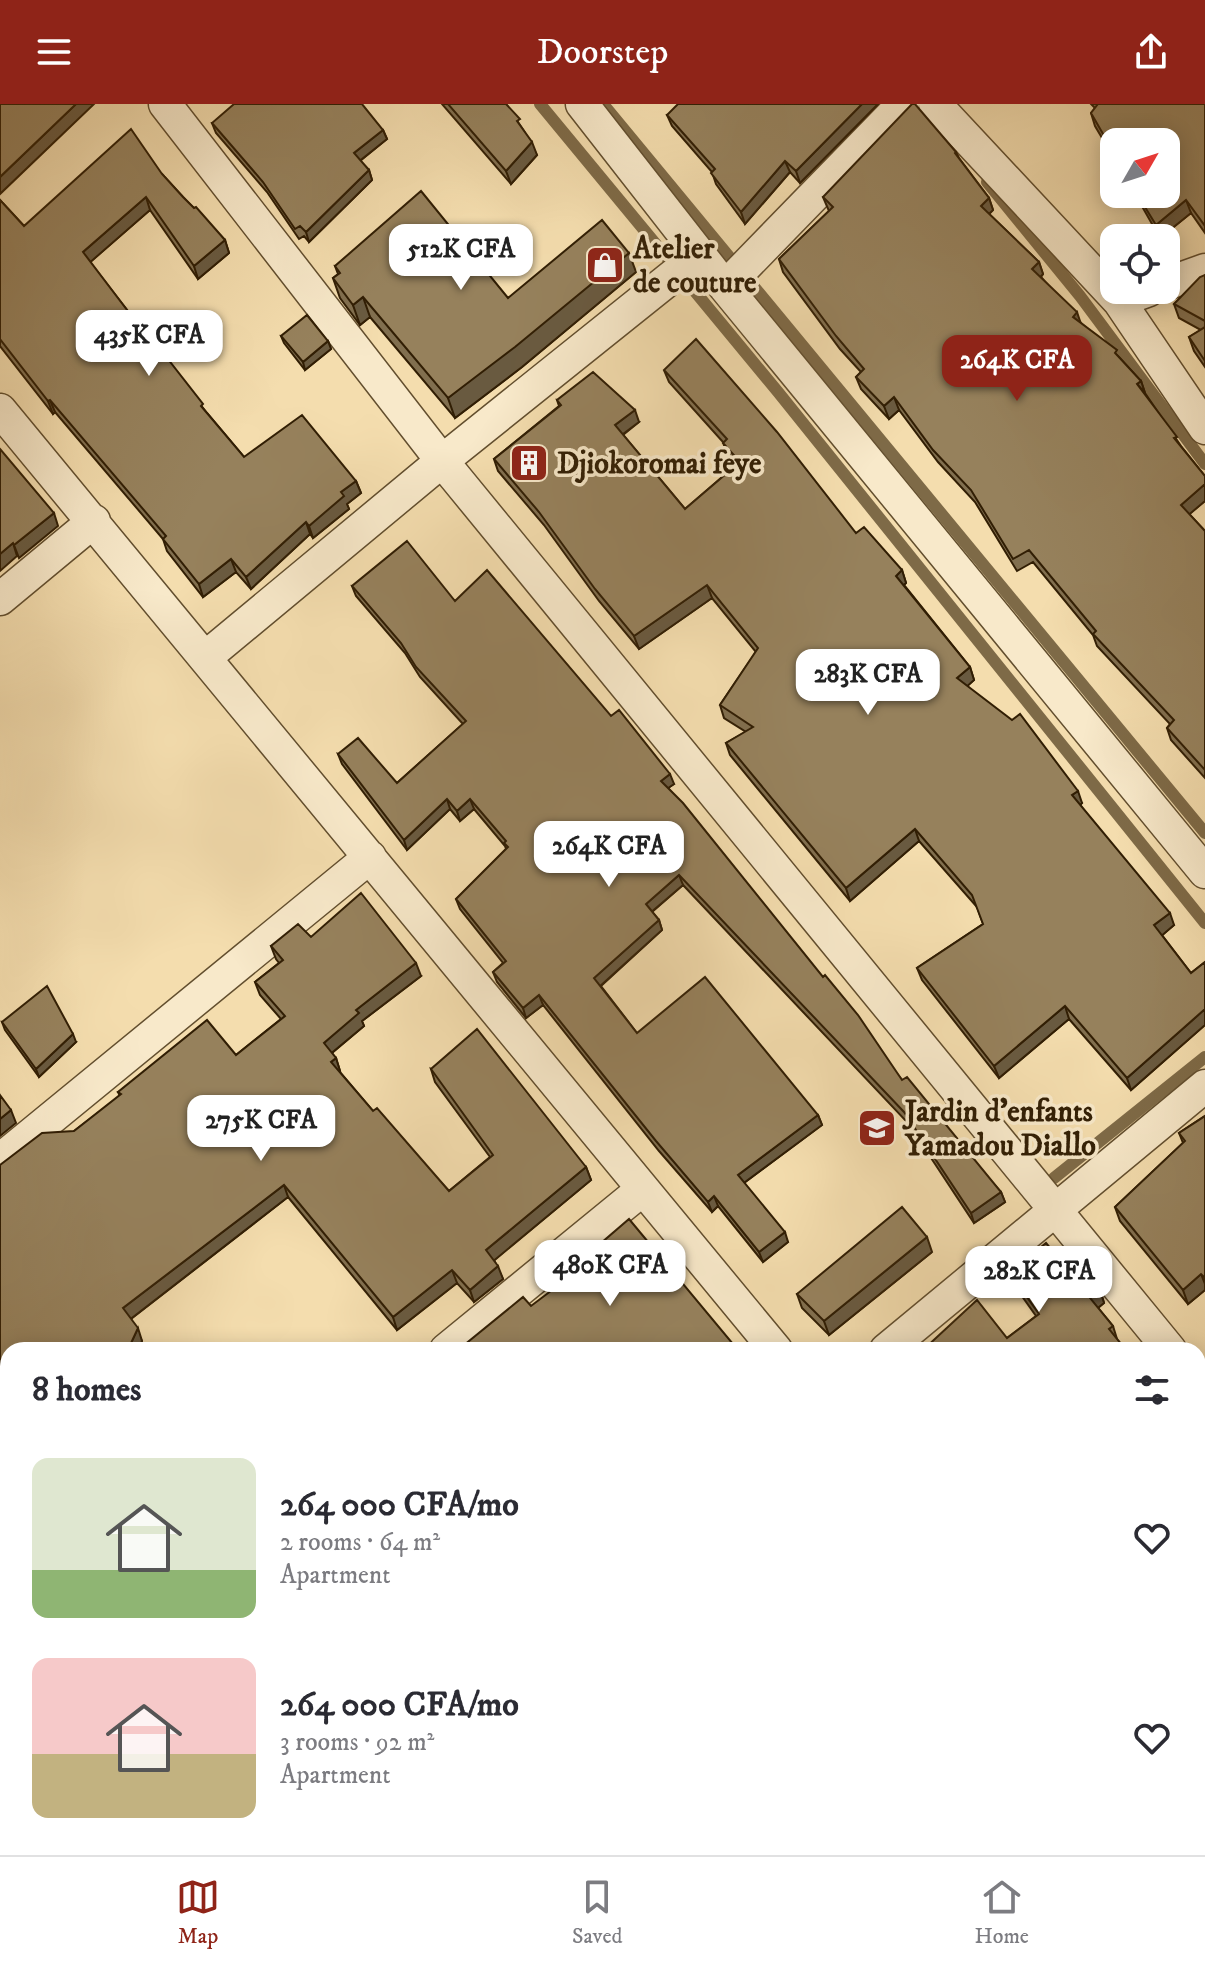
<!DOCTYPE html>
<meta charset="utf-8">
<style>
:root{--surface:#fff;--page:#f7f7f7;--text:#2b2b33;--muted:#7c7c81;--line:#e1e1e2;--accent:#8f2418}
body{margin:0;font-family:"IM FELL DW Pica",serif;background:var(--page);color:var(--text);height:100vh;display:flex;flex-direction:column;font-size:30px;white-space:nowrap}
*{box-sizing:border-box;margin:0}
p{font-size:26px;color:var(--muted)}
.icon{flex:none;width:44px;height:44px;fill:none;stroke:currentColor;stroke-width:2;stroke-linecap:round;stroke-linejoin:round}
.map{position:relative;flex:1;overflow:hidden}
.sheet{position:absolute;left:0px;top:1238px;width:1206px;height:514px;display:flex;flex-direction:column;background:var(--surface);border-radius:24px 24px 0 0;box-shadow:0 4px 20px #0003}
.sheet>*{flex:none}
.needle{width:52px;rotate:51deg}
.buttons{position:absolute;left:1100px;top:24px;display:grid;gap:16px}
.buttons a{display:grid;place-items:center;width:80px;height:80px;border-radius:16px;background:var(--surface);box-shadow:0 4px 20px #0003;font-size:40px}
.price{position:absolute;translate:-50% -68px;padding:0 18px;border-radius:16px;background:#fff;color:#222;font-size:26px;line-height:52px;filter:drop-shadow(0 2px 4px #0008)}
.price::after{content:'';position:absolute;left:50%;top:48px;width:24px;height:18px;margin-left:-12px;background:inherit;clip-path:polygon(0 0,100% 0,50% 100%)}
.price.on{background:var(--accent);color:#fff}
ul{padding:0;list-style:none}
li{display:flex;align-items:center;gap:24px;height:200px;padding:0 32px}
li span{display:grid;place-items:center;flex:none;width:224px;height:160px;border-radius:16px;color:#555}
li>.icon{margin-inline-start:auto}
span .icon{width:96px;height:96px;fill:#fffc;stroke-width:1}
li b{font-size:34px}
h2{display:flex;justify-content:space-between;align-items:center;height:96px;padding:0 32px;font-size:34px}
header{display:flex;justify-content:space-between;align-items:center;height:104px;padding:0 32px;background:var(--accent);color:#fff;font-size:36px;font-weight:600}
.tab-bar{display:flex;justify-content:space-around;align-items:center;height:112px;border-top:2px solid var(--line);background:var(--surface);font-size:22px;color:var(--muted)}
.tab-bar a{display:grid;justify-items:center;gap:4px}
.tab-bar .on{color:var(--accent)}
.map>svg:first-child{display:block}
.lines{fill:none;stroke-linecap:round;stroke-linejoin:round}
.stream{stroke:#7e6a47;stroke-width:12}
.street-casing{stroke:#624e2e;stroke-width:35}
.street{stroke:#f8e9ca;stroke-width:32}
.wall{fill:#816f4f;stroke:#311e04;stroke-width:2}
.shaded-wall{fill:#695a40;stroke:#311e04;stroke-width:2}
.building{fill:#96815c;stroke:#311e04;stroke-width:2}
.labels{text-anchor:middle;stroke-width:7;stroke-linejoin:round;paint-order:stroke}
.poi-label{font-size:30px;font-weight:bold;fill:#311e04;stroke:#f8e9ca;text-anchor:start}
</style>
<header><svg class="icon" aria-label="menu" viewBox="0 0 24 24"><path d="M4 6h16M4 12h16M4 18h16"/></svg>Doorstep<svg class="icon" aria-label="share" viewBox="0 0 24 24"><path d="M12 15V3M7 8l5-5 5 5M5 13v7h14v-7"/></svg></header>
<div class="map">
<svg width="1205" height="1751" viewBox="0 0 1205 1751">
<rect width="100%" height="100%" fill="#f4ddae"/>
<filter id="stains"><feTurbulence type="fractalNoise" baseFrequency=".0025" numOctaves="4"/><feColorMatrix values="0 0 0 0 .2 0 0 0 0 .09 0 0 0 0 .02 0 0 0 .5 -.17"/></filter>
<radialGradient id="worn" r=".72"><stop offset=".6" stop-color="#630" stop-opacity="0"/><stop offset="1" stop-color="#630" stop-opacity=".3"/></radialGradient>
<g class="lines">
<path class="stream" d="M 540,0 L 778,288 L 1205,819
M 603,0 L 1205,729
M 987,78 L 1080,192 L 1205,360
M 1054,1074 L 1205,953"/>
<g class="street-casing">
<path id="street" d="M 165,0 L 442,357 L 1170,1246
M 582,0 L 725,183 L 1205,768
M 935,0 L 1119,197
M 1166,180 L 1205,166
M 725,183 L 903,0
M 1149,186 L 1119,197 L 1205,324
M 0,306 L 776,1246
M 0,495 L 94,417
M 206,553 L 442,357 L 699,151
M 0,1056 L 370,753
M 446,1246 L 643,1085
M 886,1246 L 1205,982
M 1198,1280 L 1205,1289
M 0,1609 L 8,1602
M 626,1744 L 632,1751
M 1177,1744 L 1182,1751
M 480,1751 L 488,1744"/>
</g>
<use href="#street" class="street"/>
</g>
<path class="wall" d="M 442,0 L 506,0 L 524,27 L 537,51 L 511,80 Z
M 878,0 L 800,79 L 790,68 L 745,120 L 716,80 L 712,68 L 672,22 L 667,11 Z
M 1091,0 L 1205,0 L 1205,129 L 1191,109 L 1160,134 L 1135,90 L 1166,90 L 1114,38 L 1114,54 L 1095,22 L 1091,9 L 1095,4 Z
M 212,19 L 383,26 L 387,35 L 360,57 L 369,66 L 372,76 L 309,138 L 304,132 L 299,135 L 267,88 L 216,29 Z
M 956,48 L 959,54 L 989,94 L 993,106 L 989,110 L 1039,158 L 1043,170 L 1041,173 L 1081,219 L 1119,253 L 1141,277 L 1145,289 L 1181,342 L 1205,372 L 1205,397 L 1189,410 L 1205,427 L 1205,674 L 1171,636 L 1167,624 L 1170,620 L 1097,542 L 1093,531 L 1033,458 L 1017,467 L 975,398 L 938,358 L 899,306 L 889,315 L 861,285 L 856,273 L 861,268 L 840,245 L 783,168 L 779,155 L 829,107 L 823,93 Z
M 162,70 L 183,93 L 225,136 L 229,149 L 198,175 L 150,106 L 90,158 L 207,309 L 244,353 L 356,377 L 361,389 L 347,400 L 349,405 L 313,434 L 310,430 L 251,485 L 236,468 L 203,493 L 167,447 L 163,435 L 55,308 L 53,310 L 0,242 L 0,96 L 24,122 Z
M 335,162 L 508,194 L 636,168 L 522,263 L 455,314 L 370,213 L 360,221 L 340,194 L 333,174 L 338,170 Z
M 1205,171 L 1205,263 L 1194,247 L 1189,233 L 1201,226 L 1179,214 L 1174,200 Z
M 281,232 L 328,237 L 331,245 L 305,266 L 284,239 Z
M 664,266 L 856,429 L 902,466 L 906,479 L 904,481 L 970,563 L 974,576 L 967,582 L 1082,699 L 1080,701 L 1174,821 L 1162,831 L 1191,869 L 1205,858 L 1205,921 L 1131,986 L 1069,915 L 999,974 L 922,876 L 917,864 L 983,820 L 977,803 L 919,737 L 850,797 L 730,651 L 726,639 L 746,628 L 724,614 L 720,601 L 756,548 L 712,494 L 639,545 L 599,497 L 544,421 L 498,367 L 494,355 L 559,302 L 557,296 L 639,318 L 623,331 L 685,405 L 736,361 L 727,351 L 723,338 L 669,278 Z
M 352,482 L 455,497 L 611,612 L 674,680 L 668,684 L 902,976 L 1001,1088 L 1005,1098 L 974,1119 L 908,1019 L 683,781 L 652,808 L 659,816 L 662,826 L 601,882 L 637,929 L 818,1011 L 822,1021 L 744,1079 L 788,1138 L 763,1158 L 718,1102 L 712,1108 L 659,1047 L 543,901 L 526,914 L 497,878 L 493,868 L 503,859 L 460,805 L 456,795 L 506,745 L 505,742 L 474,705 L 460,717 L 450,705 L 407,746 L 342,660 L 338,650 L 397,679 L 463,620 L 420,573 L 405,549 L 356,492 Z
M 311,833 L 421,872 L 362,917 L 364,922 L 332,949 L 336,954 L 340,967 L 339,967 L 373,1007 L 449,1087 L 490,1053 L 435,978 L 431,965 L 586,1063 L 591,1076 L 494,1156 L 503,1175 L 474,1198 L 457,1179 L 397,1226 L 288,1093 L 131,1215 L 142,1237 L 138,1246 L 8,1246 L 74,1027 L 120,992 L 118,988 L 236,951 L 281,915 L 260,891 L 255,878 L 279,859 L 276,855 L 271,842 Z
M 2,918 L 76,938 L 39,973 L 5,926 Z
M 1205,1012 L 1205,1186 L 1188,1200 L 1120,1117 L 1115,1103 L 1183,1039 L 1179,1029 Z
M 932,1148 L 829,1231 L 802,1204 L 797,1190 Z
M 1065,1162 L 1100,1186 L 1104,1199 L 1098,1204 L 1113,1222 L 1117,1235 L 1007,1234 L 1036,1212 L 1014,1181 L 1010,1169 Z
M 1198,1325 L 1205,1333 L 1205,1703 L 1202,1706 L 1198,1700 Z
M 423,1744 L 445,1744 L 436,1751 L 429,1751 Z
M 680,1744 L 869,1744 L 874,1751 L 691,1751 L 687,1746 L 684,1748 Z"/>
<path class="shaded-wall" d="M 76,0 L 94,0 L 0,90 L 0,73 Z
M 862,0 L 878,0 L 800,79 L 796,67 Z
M 383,26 L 387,35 L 357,59 L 354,49 Z
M 532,38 L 537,51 L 511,80 L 506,67 Z
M 785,57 L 790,68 L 745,120 L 741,108 Z
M 369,66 L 372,76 L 309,138 L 306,128 Z
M 146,93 L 150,106 L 87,161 L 83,148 Z
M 989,94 L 993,106 L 985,114 L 981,102 Z
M 1186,96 L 1191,109 L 1160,134 L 1156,121 Z
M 225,136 L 229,149 L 198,175 L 194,162 Z
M 629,149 L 636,168 L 522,263 L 455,314 L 448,294 Z
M 1039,158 L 1043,170 L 1037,177 L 1032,165 Z
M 363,193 L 370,213 L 360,221 L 353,201 Z
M 1077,208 L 1081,220 L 1073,213 Z
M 328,237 L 331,245 L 305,266 L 303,258 Z
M 1141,277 L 1145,289 L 1137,280 Z
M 894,293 L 899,306 L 889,315 L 884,302 Z
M 50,296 L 55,308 L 53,310 L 48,297 Z
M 635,306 L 639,318 L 619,333 L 615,321 Z
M 356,377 L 361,389 L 347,400 L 349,405 L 313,434 L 309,422 L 341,388 Z
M 1205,380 L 1205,397 L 1185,414 L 1181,401 Z
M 54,409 L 58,422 L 19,454 L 14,441 Z
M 306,418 L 310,430 L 251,485 L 246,473 Z
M 13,439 L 17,452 L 0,467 L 0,450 Z
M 231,455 L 236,468 L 203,493 L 199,480 Z
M 902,466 L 906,479 L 900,484 L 896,472 Z
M 707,481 L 712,494 L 639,545 L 634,532 Z
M 970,563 L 974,576 L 962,587 L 957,574 Z
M 670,670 L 674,680 L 664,687 L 661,677 Z
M 1078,687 L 1082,699 L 1077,704 L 1072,691 Z
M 447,695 L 450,705 L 407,746 L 404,736 Z
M 470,695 L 474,705 L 460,717 L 457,707 Z
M 915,725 L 919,737 L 850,797 L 846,784 Z
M 679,771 L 683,781 L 649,810 L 646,800 Z
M 1170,809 L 1174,821 L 1159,834 L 1154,821 Z
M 659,816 L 662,826 L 598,884 L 594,874 Z
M 416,859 L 421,872 L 362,917 L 364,922 L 328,952 L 324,939 L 356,906 Z
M 539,891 L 543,901 L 526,914 L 523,904 Z
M 1065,902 L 1069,915 L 999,974 L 994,962 Z
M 1205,905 L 1205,921 L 1131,986 L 1127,974 Z
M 73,930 L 76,938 L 39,973 L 36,965 Z
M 336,954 L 340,967 L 336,971 L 331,958 Z
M 11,1006 L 16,1019 L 0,1032 L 0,1015 Z
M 818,1011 L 822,1021 L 741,1081 L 738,1071 Z
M 586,1063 L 591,1076 L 491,1159 L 486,1146 Z
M 284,1081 L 288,1093 L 128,1217 L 123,1204 Z
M 1001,1088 L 1005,1098 L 974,1119 L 971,1109 Z
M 714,1092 L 718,1102 L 712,1108 L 708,1098 Z
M 785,1128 L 788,1138 L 763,1158 L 759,1148 Z
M 927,1133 L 932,1148 L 829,1231 L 824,1217 Z
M 498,1162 L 503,1175 L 474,1198 L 470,1186 Z
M 452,1166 L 457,1179 L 397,1226 L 393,1213 Z
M 1201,1170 L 1205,1180 L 1205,1186 L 1188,1200 L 1183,1186 Z
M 1100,1186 L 1104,1199 L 1094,1207 L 1090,1194 Z
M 138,1224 L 142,1237 L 138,1246 L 133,1246 L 131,1239 Z
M 8,1454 L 8,1471 L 0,1477 L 0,1460 Z
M 1201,1690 L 1205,1701 L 1205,1703 L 1202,1706 L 1198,1694 Z
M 389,1744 L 407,1744 L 398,1751 L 380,1751 Z
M 428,1744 L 445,1744 L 436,1751 L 430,1751 Z
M 1101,1744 L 1119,1744 L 1110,1751 L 1092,1751 Z"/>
<path class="building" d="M 0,0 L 76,0 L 0,73 Z
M 234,0 L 362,0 L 383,26 L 354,49 L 369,66 L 306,128 L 300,122 L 295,125 L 263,78 L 212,19 Z
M 448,0 L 506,0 L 520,15 L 517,17 L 532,38 L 506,67 Z
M 678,0 L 862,0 L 796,67 L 785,57 L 741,108 L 711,69 L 715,65 L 667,11 Z
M 912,0 L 915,0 L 956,48 L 955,49 L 989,94 L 981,102 L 1039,158 L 1032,165 L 1077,208 L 1073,213 L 1117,246 L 1115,249 L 1141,277 L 1137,280 L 1177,333 L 1174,334 L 1205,372 L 1205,380 L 1181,401 L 1205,427 L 1205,666 L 1167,624 L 1174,616 L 1093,530 L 1096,527 L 1029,446 L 1013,455 L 971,386 L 933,346 L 894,293 L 884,302 L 856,273 L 864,265 L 836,232 L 779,155 L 833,103 L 823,93 Z
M 1098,0 L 1205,0 L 1205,122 L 1186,96 L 1156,121 L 1137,90 L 1166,90 L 1166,38 L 1114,38 L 1114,49 L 1091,9 Z
M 131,25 L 162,70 L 183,93 L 194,104 L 196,103 L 225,136 L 194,162 L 146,93 L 83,148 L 140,223 L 142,222 L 203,300 L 201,302 L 244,353 L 302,311 L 356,377 L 341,388 L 344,392 L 309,422 L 306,418 L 246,473 L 231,455 L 199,480 L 163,435 L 166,432 L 50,296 L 48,297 L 0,235 L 0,96 L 24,122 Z
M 421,87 L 508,194 L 602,116 L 629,149 L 515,243 L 448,294 L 363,193 L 353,201 L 333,174 L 340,169 L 335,162 Z
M 1205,171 L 1205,217 L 1174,200 L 1200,173 Z
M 307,211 L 328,237 L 303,258 L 281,232 Z
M 1205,223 L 1205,257 L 1189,233 Z
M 696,235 L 777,328 L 856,429 L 864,423 L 902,466 L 896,472 L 970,563 L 957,574 L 1012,616 L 1020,610 L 1078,687 L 1072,691 L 1170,809 L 1154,821 L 1191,869 L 1205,858 L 1205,905 L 1127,974 L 1065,902 L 994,962 L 917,864 L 983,820 L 972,791 L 915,725 L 846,784 L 726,639 L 753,623 L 720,601 L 758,544 L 707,481 L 634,532 L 595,485 L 539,408 L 494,355 L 561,301 L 557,296 L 593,268 L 635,306 L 615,321 L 685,405 L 740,358 L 723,339 L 727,335 L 664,266 Z
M 0,345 L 54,409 L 14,441 L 13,439 L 0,450 Z
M 407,437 L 455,497 L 487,466 L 611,612 L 619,606 L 670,670 L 661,677 L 683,699 L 823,873 L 825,871 L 858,911 L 902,976 L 907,973 L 1001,1088 L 971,1109 L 904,1008 L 679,771 L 646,800 L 659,816 L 594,874 L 637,929 L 705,873 L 818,1011 L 738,1071 L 785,1128 L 759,1148 L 714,1092 L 708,1098 L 656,1037 L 539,891 L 523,904 L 493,868 L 506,857 L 456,795 L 508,743 L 504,739 L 506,737 L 470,695 L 457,707 L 447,695 L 404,736 L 338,650 L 358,634 L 397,679 L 466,617 L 416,563 L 401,539 L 352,482 Z
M 361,789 L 416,859 L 356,906 L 359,909 L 324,939 L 336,954 L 331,958 L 373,1007 L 377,1004 L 449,1087 L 493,1051 L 431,965 L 477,925 L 586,1063 L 486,1146 L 498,1162 L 470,1186 L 452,1166 L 393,1213 L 284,1081 L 123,1204 L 138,1224 L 131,1239 L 137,1246 L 8,1246 L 8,1454 L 0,1460 L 0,1061 L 42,1029 L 74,1027 L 121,990 L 118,988 L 207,916 L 236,951 L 285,912 L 255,878 L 283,856 L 271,842 L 298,820 L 311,833 Z
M 47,882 L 73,930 L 36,965 L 2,918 Z
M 0,991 L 11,1006 L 0,1015 Z
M 1205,1012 L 1205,1174 L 1201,1170 L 1183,1186 L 1115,1103 L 1185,1037 L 1179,1029 Z
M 902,1103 L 927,1133 L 824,1217 L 797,1190 Z
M 629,1115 L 738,1246 L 458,1246 L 523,1193 L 531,1202 L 597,1152 L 593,1146 Z
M 1046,1139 L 1065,1162 L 1074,1155 L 1100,1186 L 1090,1194 L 1113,1222 L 1109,1225 L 1126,1246 L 923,1246 L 977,1196 L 1007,1234 L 1039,1210 L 1010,1169 Z
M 1198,1325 L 1205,1333 L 1205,1695 L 1201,1690 L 1198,1693 Z
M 8,1616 L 8,1744 L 389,1744 L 380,1751 L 0,1751 L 0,1622 Z
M 539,1744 L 596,1744 L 602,1751 L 530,1751 Z
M 691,1744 L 869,1744 L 874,1751 L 697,1751 Z
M 982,1744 L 1101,1744 L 1092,1751 L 972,1751 Z"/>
<defs>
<g id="shop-square" transform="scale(2)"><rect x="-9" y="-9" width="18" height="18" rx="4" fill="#8f2418" stroke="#f8e9ca"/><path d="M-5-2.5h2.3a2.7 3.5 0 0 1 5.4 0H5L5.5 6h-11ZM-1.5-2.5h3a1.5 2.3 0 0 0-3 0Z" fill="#fff"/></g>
<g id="building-square" transform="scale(2)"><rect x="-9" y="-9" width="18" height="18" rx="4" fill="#8f2418" stroke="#f8e9ca"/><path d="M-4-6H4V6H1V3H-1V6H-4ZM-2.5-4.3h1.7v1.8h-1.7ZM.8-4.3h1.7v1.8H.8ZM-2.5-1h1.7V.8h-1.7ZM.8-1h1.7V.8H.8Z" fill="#fff"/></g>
<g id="school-square" transform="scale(2)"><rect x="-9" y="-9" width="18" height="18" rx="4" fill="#8f2418" stroke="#f8e9ca"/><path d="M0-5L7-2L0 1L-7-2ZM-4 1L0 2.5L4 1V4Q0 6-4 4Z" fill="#fff"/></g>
</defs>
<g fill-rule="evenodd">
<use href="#shop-square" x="605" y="161"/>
<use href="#building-square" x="529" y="359"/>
<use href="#school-square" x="877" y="1024"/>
</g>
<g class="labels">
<g class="poi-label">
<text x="633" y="154">Atelier<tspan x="633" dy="34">de couture</tspan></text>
<text x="557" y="369">Djiokoromai feye</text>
<text x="905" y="1017">Jardin d'enfants<tspan x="905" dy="34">Yamadou Diallo</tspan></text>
</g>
</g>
<rect width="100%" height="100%" filter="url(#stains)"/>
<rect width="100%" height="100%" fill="url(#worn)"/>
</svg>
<div class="buttons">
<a><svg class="needle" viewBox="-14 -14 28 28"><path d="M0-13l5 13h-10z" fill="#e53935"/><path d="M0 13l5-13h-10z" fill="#7c7c81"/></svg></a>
<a><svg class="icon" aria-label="locate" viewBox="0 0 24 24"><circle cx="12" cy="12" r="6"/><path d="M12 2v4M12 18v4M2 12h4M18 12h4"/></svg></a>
</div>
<b class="price" style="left:461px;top:188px">512K CFA</b>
<b class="price" style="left:149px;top:274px">435K CFA</b>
<b class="price on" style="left:1017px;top:299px">264K CFA</b>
<b class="price" style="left:868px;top:613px">283K CFA</b>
<b class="price" style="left:609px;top:785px">264K CFA</b>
<b class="price" style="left:261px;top:1059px">275K CFA</b>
<b class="price" style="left:610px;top:1204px">480K CFA</b>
<b class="price" style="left:1039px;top:1210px">282K CFA</b>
<section class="sheet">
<h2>8 homes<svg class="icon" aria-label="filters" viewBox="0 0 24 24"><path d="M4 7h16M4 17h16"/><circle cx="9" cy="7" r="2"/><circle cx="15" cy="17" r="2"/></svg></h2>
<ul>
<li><span style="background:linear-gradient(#dfe7d0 70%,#8fb573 0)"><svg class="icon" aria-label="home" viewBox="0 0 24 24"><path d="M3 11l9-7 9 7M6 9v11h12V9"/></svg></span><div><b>264 000 CFA/mo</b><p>2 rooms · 64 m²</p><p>Apartment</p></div><svg class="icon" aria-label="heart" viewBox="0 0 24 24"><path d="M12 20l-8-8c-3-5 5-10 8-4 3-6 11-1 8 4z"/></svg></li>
<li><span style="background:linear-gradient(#f6c9c9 60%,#c2b280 0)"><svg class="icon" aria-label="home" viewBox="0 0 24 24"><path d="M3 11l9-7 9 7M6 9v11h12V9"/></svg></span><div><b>264 000 CFA/mo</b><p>3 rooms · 92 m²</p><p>Apartment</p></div><svg class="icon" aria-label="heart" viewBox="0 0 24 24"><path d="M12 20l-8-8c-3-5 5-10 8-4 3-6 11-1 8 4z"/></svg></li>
</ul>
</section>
</div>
<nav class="tab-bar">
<a class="on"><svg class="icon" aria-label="map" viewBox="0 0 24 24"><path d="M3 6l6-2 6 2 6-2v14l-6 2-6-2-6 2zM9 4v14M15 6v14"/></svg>Map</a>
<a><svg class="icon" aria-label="saved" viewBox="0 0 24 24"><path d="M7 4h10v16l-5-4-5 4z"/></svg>Saved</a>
<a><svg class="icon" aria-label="home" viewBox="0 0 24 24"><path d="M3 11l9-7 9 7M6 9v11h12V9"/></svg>Home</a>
</nav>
